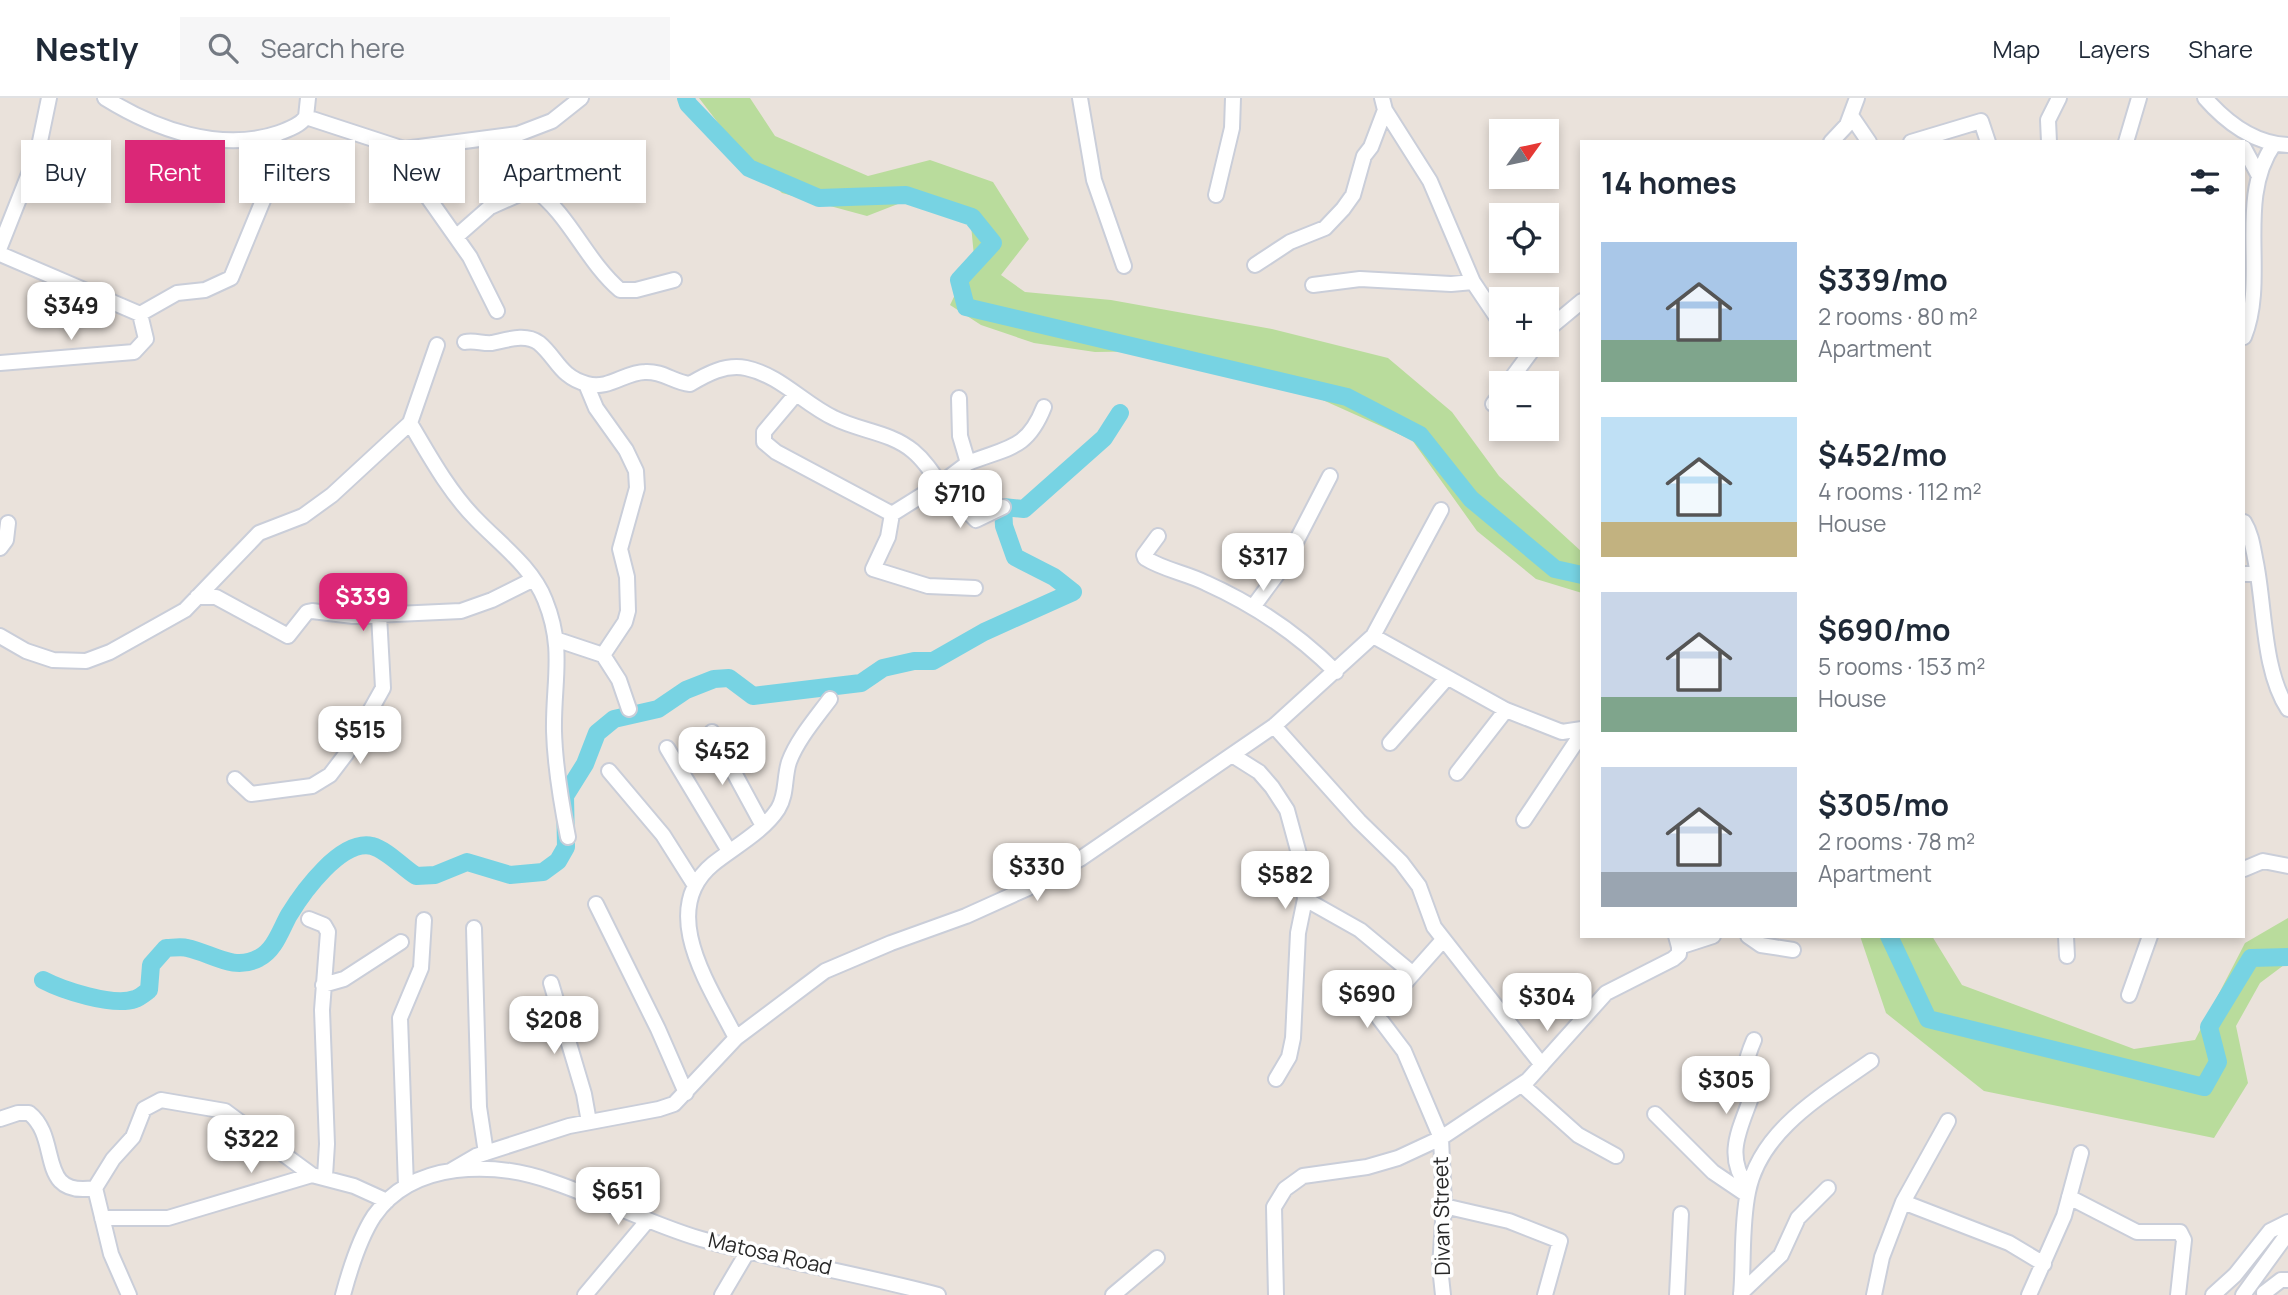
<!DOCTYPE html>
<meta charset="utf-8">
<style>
:root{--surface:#fff;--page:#f6f6f7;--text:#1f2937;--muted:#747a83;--line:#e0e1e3;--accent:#db2777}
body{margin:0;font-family:Manrope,sans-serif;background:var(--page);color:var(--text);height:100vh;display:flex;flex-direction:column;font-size:26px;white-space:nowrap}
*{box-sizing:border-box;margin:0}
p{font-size:23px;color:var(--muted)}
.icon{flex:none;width:38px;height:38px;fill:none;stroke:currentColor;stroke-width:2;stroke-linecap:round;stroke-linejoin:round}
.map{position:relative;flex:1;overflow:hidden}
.details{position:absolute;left:1580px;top:42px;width:665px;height:798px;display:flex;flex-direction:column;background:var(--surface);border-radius:0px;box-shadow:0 4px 10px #0003}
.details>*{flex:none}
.banner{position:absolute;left:21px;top:42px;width:665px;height:63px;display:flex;gap:14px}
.needle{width:46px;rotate:57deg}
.tools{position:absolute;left:1489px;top:21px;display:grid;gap:14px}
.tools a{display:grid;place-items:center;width:70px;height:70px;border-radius:0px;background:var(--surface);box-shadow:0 4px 10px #0003;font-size:35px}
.price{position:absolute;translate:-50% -60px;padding:0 16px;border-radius:14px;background:#fff;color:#222;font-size:23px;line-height:46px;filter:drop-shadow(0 2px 4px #0008)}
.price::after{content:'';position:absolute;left:50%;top:42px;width:21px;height:16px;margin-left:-10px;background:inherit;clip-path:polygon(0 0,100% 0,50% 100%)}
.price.selected{background:var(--accent);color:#fff}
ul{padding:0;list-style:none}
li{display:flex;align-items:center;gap:21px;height:175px;padding:0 21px}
li span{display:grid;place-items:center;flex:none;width:196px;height:140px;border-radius:0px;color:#555}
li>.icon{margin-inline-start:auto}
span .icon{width:84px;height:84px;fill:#fffc;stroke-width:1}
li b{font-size:30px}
h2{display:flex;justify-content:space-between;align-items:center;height:84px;padding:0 21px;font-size:30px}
.tag{padding:0 24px;border-radius:0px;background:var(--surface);box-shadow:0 4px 10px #0003;font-size:24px;line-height:63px}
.tag.selected{background:var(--accent);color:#fff}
header{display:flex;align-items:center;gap:42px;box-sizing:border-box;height:98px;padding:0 35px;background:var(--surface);border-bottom:2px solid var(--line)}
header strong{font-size:33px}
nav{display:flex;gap:38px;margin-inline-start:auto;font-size:24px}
.search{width:490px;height:63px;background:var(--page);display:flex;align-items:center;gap:18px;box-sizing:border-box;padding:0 24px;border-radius:0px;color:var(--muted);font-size:26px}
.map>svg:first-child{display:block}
.green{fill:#b9dc9c}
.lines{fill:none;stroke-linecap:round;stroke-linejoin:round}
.river{stroke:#77d3e3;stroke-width:18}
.minor-casing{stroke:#caced9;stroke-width:18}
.minor{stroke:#fff;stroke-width:14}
.labels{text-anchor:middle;stroke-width:7;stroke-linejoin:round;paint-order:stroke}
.street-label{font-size:21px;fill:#282828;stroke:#fff}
</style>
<header>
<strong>Nestly</strong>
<div class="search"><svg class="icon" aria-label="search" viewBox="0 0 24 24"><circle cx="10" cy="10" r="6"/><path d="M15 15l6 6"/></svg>Search here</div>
<nav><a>Map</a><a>Layers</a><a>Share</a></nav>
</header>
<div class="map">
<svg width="2288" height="1197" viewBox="0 0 2288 1197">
<rect width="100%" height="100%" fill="#eae2db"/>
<path class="green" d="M 699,0 L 750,0 L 775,38 L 868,78 L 930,62 L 993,84 L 1029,141 L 1001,177 L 1025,194 L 1111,202 L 1272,231 L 1388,260 L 1452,314 L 1499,378 L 1582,454 L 1582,495 L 1536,481 L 1477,433 L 1412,342 L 1278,282 L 1162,253 L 1095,254 L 1034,245 L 981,227 L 950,207 L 974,158 L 970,117 L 903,104 L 867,118 L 782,95 L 742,56 Z
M 2288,820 L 2288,864 L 2260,885 L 2236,928 L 2248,985 L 2214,1040 L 1984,993 L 1886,915 L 1860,838 L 1932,838 L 1962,887 L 2134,951 L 2195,942 L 2245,845 Z"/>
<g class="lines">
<path class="river" d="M 686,0 L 688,6 L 749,70 L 819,100 L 906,97 L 972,119 L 993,145 L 959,182 L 966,209 L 1347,299 L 1420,337 L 1471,401 L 1555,471 L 1582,477
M 1889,838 L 1928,921 L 2204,989 L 2218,964 L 2209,929 L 2251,860 L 2288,859
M 43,882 C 62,892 113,909 135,901 C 139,900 145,895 149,892 L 151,867 L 166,850 C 172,850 181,848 187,850 C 212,855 233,874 259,860 C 275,852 281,831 289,817 C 303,794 341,741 372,748 C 387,752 402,769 416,778 L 435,777 L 467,764 L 510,777 L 543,774 L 558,763 L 566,749 L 565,698 L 585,666 L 597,635 L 614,621 L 658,611 L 686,592 L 714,581 L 729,580 L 753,598 L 861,585 L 883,570 L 914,563 L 933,563 L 984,534 L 1073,494 L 1054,479 L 1015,459 L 1004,428 L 1003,409 L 1024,411 L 1104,340 L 1120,315"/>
<g class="minor-casing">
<path id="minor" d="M 105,0 C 155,31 220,55 279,35 C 289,31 299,28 306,19
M 1080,0 L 1094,82 L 1124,168
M 1382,0 L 1385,12 L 1430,83 L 1473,184 L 1502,227
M 2205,0 C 2226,24 2255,46 2288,47
M 306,19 L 404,51 L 518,36 L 552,23 L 581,0
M 306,19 L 308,0
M 1852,19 L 1869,44
M 1831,44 L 1847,27 L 1857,0
M 1911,44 L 1981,23 L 1988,44
M 2049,44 L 2048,22 L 2059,0
M 2126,44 L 2139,0
M 2244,50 L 2259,78
M 404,51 L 427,98 L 470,159 L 497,213
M 1216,97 L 1232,30 L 1233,0
M 457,138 L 490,109 L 533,90 C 570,117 586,163 620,192 L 636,192 L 674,182
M 0,149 L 38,53 L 49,0
M 0,156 L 140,216 L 177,195 L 205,192 L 231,180 L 278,66 L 273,37
M 1255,167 L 1290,144 L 1325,130 L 1343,111 L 1353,97 L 1364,58 L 1371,49 L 1385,12
M 1313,187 L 1360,181 L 1451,186 L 1473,184
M 1547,232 L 1582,203
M 2244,239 C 2268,179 2235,102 2274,46
M 465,244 C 475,242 483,246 492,245 C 507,242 525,235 539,245 C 557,260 560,279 587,286 C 609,292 625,274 645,274 C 663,273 673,284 690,286 C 707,276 725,266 746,270 C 780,277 804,306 834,320 C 860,333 890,334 913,353 C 924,362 932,374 940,386 L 968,365 L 960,338 L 959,300
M 0,265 L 134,254 L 146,241 L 140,216
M 1508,285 L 1536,247
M 586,286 L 596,310 L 626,352 L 636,373 L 637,390 L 620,451 L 627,479 L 628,513 L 625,524 L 603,557
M 796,296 L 764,334 L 764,344 L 776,354 L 892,416
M 1493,306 L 1502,294
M 410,325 C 429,357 449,394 476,421 C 500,446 532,469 545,502 C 565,551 553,584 554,633 C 555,669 561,704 568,739
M 968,365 C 1008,349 1027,352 1044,309
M 950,379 L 959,405 L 976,422 L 1003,409
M 892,416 L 888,439 L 873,471 L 928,488 L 975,490
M 892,416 L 940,386
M 2244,424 C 2252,437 2253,451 2256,465 C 2265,511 2263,573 2288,611
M 1158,438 L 1144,457 L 1145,460 C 1164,472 1186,475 1206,485 C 1255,507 1298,536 1336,574
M 0,450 L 6,442 L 8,425
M 2244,476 L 2258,476
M 197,499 L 216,499 L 288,538 L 307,514 L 312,513 L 353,518 L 461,513 L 492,502 L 532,482
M 1253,509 L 1284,467 L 1330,378
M 0,538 L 26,553 L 53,562 L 86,563 L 110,554 L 185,512 L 259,435 L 303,418 L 332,397 L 410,325 L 437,247
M 1373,538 L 1441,412
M 558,542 L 603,557 L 619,582 L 629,611
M 1274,628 L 1359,723 L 1401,764 L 1419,788 L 1434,829 L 1542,967
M 712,634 L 763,728
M 1390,645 L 1447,580
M 667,650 L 729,753
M 1232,657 L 1259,674 L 1272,689 L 1287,712 L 1299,756 L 1305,801 L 1298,835 L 1293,940 L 1289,959 L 1276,981
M 609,673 L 663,737 L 694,786
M 1457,675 L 1506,612
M 235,681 L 251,696 L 312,688 L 330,677 L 346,656 L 383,590 L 379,517
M 1524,722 L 1576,644
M 2244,771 L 2263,763 L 2288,768
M 1305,801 L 1360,832 L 1413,876
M 596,806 L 658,931 L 686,995
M 309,821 L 324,827 L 328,834 L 322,912 L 327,1046 L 325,1078
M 474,830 L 479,1009 L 486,1055
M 1676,838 L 1679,849 L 1713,838
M 1748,838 L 1761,847 L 1793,852
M 2066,838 L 2067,858
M 1443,842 L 1380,913 L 1379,920 L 1404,953 L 1441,1040 L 1444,1108 L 1440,1169 L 1443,1197
M 551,885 L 584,996 L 589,1024
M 323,887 L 344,881 L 401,844
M 2129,897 L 2150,838
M 736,940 C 711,890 656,813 713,766 C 734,749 763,734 778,711 C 787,697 784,679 789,664 C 797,642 816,620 830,601
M 1522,987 L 1578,1037 L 1616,1058
M 1655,1016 L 1713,1074 L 1747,1097
M 0,1021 L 18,1015 L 29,1015 C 62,1041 35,1100 95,1090
M 452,1072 L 476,1058 L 569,1028 L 659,1011 L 674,1006 L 736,940 L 825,873 L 891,845 L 966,818 L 1028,790 L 1080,761 L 1274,628 L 1373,538 L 1506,612 L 1562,634 L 1582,631
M 406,1088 L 400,920 L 421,870 L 424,822
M 1748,1090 C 1723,1056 1741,1030 1753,994 C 1742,974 1745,963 1754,942
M 2069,1099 L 2137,1134 L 2180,1134 L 2184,1142 L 2178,1197
M 1903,1104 L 2009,1145 L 2044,1166
M 1444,1108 L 1509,1123 L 1560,1143 L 1545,1197
M 102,1120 L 168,1120 L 312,1077 L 354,1088 L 387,1103
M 1741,1195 L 1781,1157 L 1798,1120 L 1828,1090
M 2264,1195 L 2281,1182 L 2288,1182
M 129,1197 L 111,1156 L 95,1090 L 113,1061 L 133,1039 L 144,1011 L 161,1002 L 225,1013 L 312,1077
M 343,1197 C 350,1171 359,1141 374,1118 C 413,1062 494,1063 553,1084 C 603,1101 650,1126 701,1141 C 779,1163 860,1176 938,1197
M 585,1197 L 648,1122
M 722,1197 L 748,1153
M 1113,1197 L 1157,1160
M 1276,1197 L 1274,1109 L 1285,1091 L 1303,1078 L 1367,1069 L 1398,1060 L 1441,1040 L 1528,982 L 1606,895 L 1673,861 L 1679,856 L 1679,849
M 1677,1197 L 1681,1116
M 1741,1197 C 1744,1163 1741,1128 1748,1094 C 1760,1032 1823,997 1871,963
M 1874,1197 L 1882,1159 L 1903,1104 L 1948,1023
M 2029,1197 L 2064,1118 L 2081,1055
M 2213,1197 L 2235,1177 L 2270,1133 L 2288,1124
M 2243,1197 L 2288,1135"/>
</g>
<use href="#minor" class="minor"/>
</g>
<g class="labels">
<g class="street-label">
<text transform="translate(1442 1118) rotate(-91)" y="7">Divan Street</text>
<text transform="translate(770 1156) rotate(13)" y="7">Matosa Road</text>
</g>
</g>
</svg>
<div class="tools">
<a><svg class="needle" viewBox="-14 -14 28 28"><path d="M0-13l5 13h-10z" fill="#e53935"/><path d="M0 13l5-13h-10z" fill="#747a83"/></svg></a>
<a><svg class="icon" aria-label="locate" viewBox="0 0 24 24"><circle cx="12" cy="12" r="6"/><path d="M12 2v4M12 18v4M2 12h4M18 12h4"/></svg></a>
<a>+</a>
<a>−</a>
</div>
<b class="price" style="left:71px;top:244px">$349</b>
<b class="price" style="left:960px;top:432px">$710</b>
<b class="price" style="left:1263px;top:495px">$317</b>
<b class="price selected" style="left:363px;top:535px">$339</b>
<b class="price" style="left:360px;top:668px">$515</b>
<b class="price" style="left:722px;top:689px">$452</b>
<b class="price" style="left:1037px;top:805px">$330</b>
<b class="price" style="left:1285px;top:813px">$582</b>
<b class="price" style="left:1367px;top:932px">$690</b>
<b class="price" style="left:1547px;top:935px">$304</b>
<b class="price" style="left:554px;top:958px">$208</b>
<b class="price" style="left:1726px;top:1018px">$305</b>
<b class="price" style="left:251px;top:1077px">$322</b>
<b class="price" style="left:618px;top:1129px">$651</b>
<div class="banner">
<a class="tag">Buy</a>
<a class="tag selected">Rent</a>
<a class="tag">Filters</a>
<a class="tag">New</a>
<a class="tag">Apartment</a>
</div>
<section class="details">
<h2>14 homes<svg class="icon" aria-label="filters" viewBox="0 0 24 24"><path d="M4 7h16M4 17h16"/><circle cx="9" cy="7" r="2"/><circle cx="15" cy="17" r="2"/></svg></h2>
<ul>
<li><span style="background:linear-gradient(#a9c7e8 70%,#7fa58c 0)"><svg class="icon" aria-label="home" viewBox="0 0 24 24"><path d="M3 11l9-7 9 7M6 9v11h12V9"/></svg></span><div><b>$339/mo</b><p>2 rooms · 80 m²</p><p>Apartment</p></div></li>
<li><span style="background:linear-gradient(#bfe0f5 75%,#c2b280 0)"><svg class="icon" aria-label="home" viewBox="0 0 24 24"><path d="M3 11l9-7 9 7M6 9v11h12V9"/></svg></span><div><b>$452/mo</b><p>4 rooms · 112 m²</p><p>House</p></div></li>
<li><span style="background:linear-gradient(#c9d6e8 75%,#7fa58c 0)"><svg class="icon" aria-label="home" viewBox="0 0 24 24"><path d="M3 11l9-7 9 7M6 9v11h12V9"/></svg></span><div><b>$690/mo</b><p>5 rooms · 153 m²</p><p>House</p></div></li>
<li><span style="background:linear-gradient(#c9d6e8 75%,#9aa5b1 0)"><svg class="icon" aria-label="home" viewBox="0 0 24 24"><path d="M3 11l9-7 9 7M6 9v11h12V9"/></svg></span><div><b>$305/mo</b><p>2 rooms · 78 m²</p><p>Apartment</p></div></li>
</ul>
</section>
</div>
